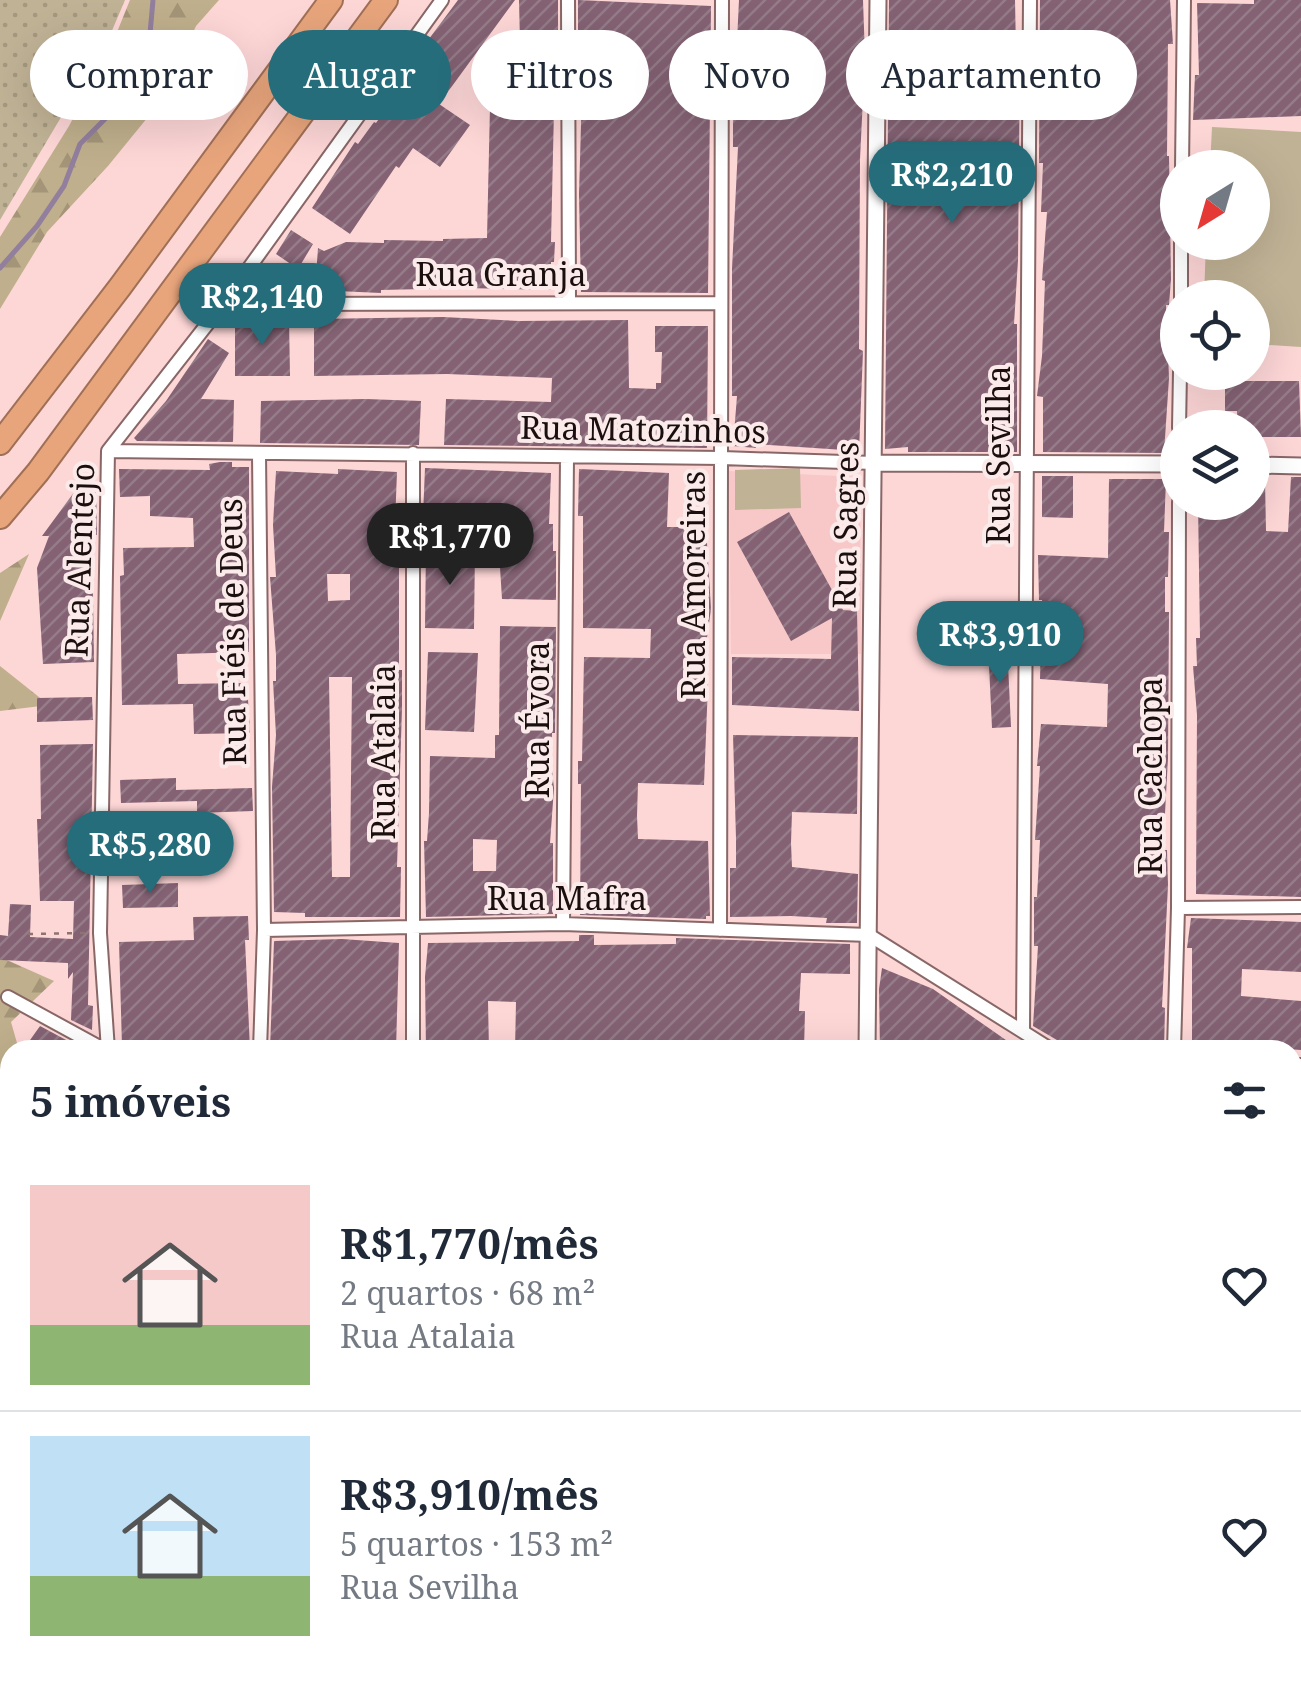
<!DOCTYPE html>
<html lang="pt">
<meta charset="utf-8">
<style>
:root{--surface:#fff;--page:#f6f6f7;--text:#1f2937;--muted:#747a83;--line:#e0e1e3;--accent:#266d7b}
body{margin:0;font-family:"Noto Serif",serif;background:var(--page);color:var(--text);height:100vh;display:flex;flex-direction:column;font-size:38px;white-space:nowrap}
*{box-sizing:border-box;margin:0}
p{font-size:32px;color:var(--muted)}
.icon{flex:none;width:55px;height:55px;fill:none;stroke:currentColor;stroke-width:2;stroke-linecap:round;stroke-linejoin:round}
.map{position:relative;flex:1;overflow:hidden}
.side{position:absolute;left:0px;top:1040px;width:1302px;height:642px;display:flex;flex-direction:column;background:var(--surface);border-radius:30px 30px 0 0;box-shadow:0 10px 40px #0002}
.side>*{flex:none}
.banner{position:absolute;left:30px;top:30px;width:1242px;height:90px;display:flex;gap:20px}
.needle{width:65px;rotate:217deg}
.fabs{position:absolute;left:1160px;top:150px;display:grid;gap:20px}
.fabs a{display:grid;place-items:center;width:110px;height:110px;border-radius:50%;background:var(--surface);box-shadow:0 10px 40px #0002;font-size:50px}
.price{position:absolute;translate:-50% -85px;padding:0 22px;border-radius:35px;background:var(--accent);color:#fff;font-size:32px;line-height:65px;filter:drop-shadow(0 2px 5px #0008)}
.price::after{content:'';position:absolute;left:50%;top:60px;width:30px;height:22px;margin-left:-15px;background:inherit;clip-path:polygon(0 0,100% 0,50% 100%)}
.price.active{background:#222;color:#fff}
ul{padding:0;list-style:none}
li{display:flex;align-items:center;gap:30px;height:250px;padding:0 30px}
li+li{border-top:2px solid var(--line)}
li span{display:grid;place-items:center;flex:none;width:280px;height:200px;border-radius:0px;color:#555}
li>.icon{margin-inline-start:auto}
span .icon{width:120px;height:120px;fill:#fffc;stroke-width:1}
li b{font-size:42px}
h2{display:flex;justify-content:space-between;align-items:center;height:120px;padding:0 30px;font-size:42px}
.pill{padding:0 35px;border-radius:45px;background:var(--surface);box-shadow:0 10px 40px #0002;font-size:35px;line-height:90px}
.pill.active{background:var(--accent);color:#fff}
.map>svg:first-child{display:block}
.built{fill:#f7c8c7}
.grass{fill:url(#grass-dots)}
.forest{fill:url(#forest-firs)}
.garden{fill:#c0b295}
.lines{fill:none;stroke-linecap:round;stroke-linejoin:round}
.stream{stroke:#927f9e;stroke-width:5}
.building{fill:url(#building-hatch);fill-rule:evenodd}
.minor-casing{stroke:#896767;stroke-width:16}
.tertiary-casing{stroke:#896767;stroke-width:19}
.motorway-casing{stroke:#a07056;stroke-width:26}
.path{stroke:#8e7373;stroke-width:2.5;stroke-dasharray:5 8;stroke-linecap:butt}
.minor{stroke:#fff;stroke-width:12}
.tertiary{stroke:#fff;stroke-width:15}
.motorway{stroke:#e8a57c;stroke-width:22}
.labels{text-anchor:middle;stroke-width:8;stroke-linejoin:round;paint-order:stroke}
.street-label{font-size:32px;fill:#1b0e0e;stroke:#faeae9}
</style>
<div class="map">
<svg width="1301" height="1681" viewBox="0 0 1301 1681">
<defs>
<pattern id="grass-dots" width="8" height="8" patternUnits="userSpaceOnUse" patternTransform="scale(2.5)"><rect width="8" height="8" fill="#c0b295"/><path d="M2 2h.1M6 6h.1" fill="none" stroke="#a4987f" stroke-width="1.8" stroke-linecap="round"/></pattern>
<pattern id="forest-firs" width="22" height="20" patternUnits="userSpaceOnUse" patternTransform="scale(2.5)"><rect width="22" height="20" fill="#bfaf8c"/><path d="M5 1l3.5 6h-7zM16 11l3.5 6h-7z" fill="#a49578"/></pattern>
<pattern id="building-hatch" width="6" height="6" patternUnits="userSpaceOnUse" patternTransform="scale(2.5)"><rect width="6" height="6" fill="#846274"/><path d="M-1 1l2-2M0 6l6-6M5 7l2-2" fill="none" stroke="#947c88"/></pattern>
</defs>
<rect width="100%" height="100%" fill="#fdd6d6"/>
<path class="built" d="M 729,471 L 860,477 L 861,654 L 731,654 Z"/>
<path class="grass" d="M 0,0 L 125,0 L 111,33 L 0,220 Z
M 0,1199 L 10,1218 L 10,1672 L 142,1673 L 144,1681 L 0,1681 Z"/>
<path class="forest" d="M 130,0 L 219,0 L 196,26 L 161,101 L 108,166 L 47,232 L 0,309 L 0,237 L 69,126 L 113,42 Z
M 29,554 L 0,621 L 0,573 Z
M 0,666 L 49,705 L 0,711 Z
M 0,957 L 54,981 L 11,1022 L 19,1050 L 10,1050 L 10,1185 L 0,1165 Z
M 168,1673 L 168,1672 L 279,1673 L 276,1681 L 171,1681 Z"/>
<path class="garden" d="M 1212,127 L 1301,132 L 1301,347 L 1253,344 L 1252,298 L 1204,297 L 1206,243 L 1252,242 L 1252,168 L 1210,167 Z
M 800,468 L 801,508 L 735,510 L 735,470 Z"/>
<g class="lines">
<path class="stream" d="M 0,268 L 37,226 L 64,186 L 80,144 L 120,104 L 150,34 L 153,0
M 0,1074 L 10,1093
M 251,1681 L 253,1672"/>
</g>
<path class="building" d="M 458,0 L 515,0 L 439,104 L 470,125 L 440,167 L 413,148 L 399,168 L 396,166 L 350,234 L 312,208 L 355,142 L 358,144 L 374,122 L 376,123 L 410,75 L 405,71 Z
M 519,0 L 558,0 L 558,43 L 520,43 Z
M 578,0 L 711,6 L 708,293 L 581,292 L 579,194 L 583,56 L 582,43 L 578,43 Z
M 739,0 L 863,0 L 865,57 L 860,159 L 859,349 L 863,351 L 859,451 L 756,444 L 756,448 L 733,446 L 737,396 L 732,396 L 732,269 L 738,147 L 733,147 L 733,124 Z
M 889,0 L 1015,0 L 1016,51 L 1020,51 L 1018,260 L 1014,324 L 1017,324 L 1017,452 L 908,452 L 908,447 L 885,449 Z
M 1040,0 L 1170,0 L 1173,44 L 1168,44 L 1167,156 L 1169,156 L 1171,279 L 1169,305 L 1166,305 L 1169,378 L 1164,453 L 1043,452 L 1043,397 L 1037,396 L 1042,356 L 1045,281 L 1042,280 L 1047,212 L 1041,212 L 1043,163 L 1039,163 Z
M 1254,0 L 1301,0 L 1301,116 L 1193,120 L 1195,75 L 1199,75 L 1197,3 L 1254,4 Z
M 490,106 L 554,109 L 551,242 L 555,242 L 554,262 L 551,262 L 551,290 L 466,288 L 381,290 L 381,293 L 315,290 L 318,248 L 324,251 L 346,242 L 384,243 L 384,240 L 443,241 L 443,239 L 487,238 Z
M 291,230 L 313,244 L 298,269 L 276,254 Z
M 443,317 L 519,321 L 628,320 L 629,388 L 656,389 L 656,383 L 661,383 L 662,352 L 655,352 L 655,326 L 708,326 L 707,448 L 444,445 L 446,399 L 551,402 L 552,378 L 447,374 L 314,376 L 314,319 Z
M 235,319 L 289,319 L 290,376 L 235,376 Z
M 208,339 L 229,353 L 201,399 L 234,400 L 233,442 L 137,441 L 134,438 L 166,401 Z
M 1225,381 L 1299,381 L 1301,437 L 1252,437 L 1252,428 L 1237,428 L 1237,411 L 1225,411 Z
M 366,399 L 421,401 L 419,445 L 260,443 L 261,401 Z
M 220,462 L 232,462 L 232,467 L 249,467 L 249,652 L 177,654 L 178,684 L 247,683 L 250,733 L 194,734 L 193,704 L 122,705 L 120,576 L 124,575 L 123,548 L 194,547 L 193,518 L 150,516 L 150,496 L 120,497 L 119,469 L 210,470 L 209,464 Z
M 425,468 L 551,473 L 549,524 L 553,524 L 553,551 L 556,551 L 556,600 L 502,599 L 497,520 L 423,516 Z
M 338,469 L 397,472 L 395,524 L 399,524 L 399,670 L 402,670 L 402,708 L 397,867 L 401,867 L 400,917 L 305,917 L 305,913 L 274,912 L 272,787 L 276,735 L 273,681 L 276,681 L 276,655 L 270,577 L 276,577 L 273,525 L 276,471 L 338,474 ZM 327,574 L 350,574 L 350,600 L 328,601 ZM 329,677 L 352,677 L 350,877 L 332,877 Z
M 579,469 L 669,473 L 667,527 L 706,527 L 711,609 L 705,652 L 704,684 L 708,684 L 704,785 L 638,783 L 637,816 L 638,839 L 708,841 L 710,916 L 706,916 L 706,919 L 580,915 L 581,784 L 578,784 L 578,761 L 582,761 L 584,657 L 650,658 L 651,629 L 583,628 L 583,516 L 578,516 Z
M 86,476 L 96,482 L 97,535 L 92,535 L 94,662 L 43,664 L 37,568 L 49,536 L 42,536 Z
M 1042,476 L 1073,476 L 1073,518 L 1042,517 Z
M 1291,477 L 1301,477 L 1301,897 L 1196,894 L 1197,715 L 1193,666 L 1197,666 L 1196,638 L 1200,638 L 1198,502 L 1252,502 L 1252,481 L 1265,481 L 1266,531 L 1288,532 Z
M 1109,479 L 1166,479 L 1164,532 L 1169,532 L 1168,577 L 1165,577 L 1165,612 L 1169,612 L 1168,758 L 1163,850 L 1167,850 L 1168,885 L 1162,1007 L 1165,1008 L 1164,1050 L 1074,1050 L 1033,1026 L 1038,946 L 1034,946 L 1034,897 L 1037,897 L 1040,840 L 1035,840 L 1040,766 L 1037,766 L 1041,724 L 1107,727 L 1108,684 L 1040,679 L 1042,600 L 1039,600 L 1038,555 L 1108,558 Z
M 789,512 L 843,610 L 857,611 L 859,711 L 732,705 L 732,657 L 831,659 L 832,618 L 791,641 L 737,542 Z
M 426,546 L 475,548 L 474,629 L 425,628 Z
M 500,626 L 556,627 L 555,733 L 552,733 L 551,762 L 554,788 L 550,843 L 553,843 L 553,914 L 426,917 L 424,841 L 427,841 L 429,813 L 430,756 L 495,758 L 495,735 L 499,735 ZM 473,839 L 497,840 L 496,871 L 473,871 Z
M 1007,643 L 1011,727 L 992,728 L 988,644 Z
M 428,652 L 478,653 L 474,732 L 425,730 Z
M 92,697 L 93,720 L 37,722 L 37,698 Z
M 733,735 L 858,737 L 857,814 L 792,812 L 791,843 L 792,867 L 858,874 L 857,923 L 826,923 L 827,918 L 791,916 L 730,917 L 730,868 L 736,868 L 736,838 Z
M 93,744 L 88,1005 L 93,1006 L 92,1030 L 71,1020 L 73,972 L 68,979 L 68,963 L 0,960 L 0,935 L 8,936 L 10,904 L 31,905 L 30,937 L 73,939 L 74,901 L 40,901 L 37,819 L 41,819 L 40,745 Z
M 176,778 L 176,790 L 252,788 L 253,811 L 197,813 L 197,801 L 121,803 L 120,780 Z
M 178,883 L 178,907 L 123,908 L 122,885 Z
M 248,916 L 249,940 L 245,940 L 250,1049 L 134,1050 L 135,1045 L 122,1046 L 119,942 L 194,940 L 193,917 Z
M 1191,918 L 1301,922 L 1301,972 L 1242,969 L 1241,996 L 1301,1001 L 1301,1050 L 1243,1046 L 1243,1050 L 1192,1047 L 1192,948 L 1187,948 Z
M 579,935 L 594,935 L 594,945 L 676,944 L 676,938 L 850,944 L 850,974 L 801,973 L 799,1011 L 805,1011 L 804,1050 L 515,1050 L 516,1002 L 488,1001 L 489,1050 L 426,1050 L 425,977 L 428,943 L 579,941 Z
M 342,939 L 399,943 L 396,1050 L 270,1049 L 274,941 Z
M 882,968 L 933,989 L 1020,1050 L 958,1050 L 945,1041 L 939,1050 L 880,1050 L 879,989 Z
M 40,1026 L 68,1041 L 81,1050 L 23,1050 Z"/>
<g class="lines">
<g class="minor-casing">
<path id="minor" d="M 568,0 L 569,302
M 1182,168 L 1184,0
M 1181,298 L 1181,242
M 223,304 L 719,303
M 1179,428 L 1180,372
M 108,451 L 722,458 L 874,463
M 413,453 L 413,1050
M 259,454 L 264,930 L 260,1050
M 1178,908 L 1301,907
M 563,924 L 567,457
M 264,930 L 563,924 L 869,935 L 1052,1050
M 720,930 L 722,0
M 8,997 L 105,1050
M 1023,1031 L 1030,0
M 108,1050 L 100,933 L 108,451 L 223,304 L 442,0
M 1174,1050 L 1178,908 L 1179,502
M 1292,1066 L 1301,1065
M 1292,1206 L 1301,1211
M 1292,1487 L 1301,1482
M 1292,1591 L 1301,1596
M 440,1672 L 441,1681
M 789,1672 L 804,1681
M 1129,1672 L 1144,1681"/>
</g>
<g class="tertiary-casing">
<path id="tertiary" d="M 874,463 L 1178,464
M 1252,465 L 1301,466
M 867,1050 L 878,0
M 867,1672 L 868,1681"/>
</g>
<g class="motorway-casing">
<path id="motorway" d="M 0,443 L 120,287 L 331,0
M 0,517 L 38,472 L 386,0"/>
</g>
<path class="path" d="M 28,934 L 87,933"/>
<use href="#minor" class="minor"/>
<use href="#tertiary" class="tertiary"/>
<use href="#motorway" class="motorway"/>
</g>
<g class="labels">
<g class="street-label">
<text x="501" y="286">Rua Granja</text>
<text transform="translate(643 430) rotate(1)" y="11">Rua Matozinhos</text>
<text transform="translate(999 455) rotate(-90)" y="11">Rua Sevilha</text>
<text transform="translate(846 525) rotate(-89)" y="11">Rua Sagres</text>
<text transform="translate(80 560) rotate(-88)" y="11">Rua Alentejo</text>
<text transform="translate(694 585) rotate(-90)" y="11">Rua Amoreiras</text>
<text transform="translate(233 632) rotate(-91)" y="11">Rua Fiéis de Deus</text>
<text transform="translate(538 720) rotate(-90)" y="11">Rua Évora</text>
<text transform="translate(384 752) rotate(-90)" y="11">Rua Atalaia</text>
<text transform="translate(1151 776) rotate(-90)" y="11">Rua Cachopa</text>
<text x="567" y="910">Rua Mafra</text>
</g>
</g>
</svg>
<div class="fabs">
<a><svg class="needle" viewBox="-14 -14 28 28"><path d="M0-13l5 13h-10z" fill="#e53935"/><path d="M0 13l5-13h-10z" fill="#747a83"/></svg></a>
<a><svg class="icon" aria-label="locate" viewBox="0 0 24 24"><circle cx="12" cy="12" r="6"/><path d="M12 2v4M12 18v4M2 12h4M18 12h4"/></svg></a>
<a><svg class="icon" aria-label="layers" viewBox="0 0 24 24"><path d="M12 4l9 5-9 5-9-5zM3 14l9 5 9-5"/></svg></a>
</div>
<b class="price" style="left:952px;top:226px">R$2,210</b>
<b class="price" style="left:262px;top:348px">R$2,140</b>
<b class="price active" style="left:450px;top:588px">R$1,770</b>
<b class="price" style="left:1000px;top:686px">R$3,910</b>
<b class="price" style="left:150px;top:896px">R$5,280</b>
<div class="banner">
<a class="pill">Comprar</a>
<a class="pill active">Alugar</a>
<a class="pill">Filtros</a>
<a class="pill">Novo</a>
<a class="pill">Apartamento</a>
</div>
<section class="side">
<h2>5 imóveis<svg class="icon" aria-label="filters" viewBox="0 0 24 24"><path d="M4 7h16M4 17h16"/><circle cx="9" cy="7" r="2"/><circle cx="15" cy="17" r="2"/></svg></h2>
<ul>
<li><span style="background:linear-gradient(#f6c9c9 70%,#8fb573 0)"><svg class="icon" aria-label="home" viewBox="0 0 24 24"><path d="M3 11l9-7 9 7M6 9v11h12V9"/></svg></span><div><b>R$1,770/mês</b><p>2 quartos · 68 m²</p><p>Rua Atalaia</p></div><svg class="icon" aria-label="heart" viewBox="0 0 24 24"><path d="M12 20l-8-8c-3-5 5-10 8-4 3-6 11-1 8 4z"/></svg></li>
<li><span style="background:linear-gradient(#bfe0f5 70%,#8fb573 0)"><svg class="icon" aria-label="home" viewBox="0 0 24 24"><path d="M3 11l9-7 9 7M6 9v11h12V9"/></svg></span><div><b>R$3,910/mês</b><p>5 quartos · 153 m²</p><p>Rua Sevilha</p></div><svg class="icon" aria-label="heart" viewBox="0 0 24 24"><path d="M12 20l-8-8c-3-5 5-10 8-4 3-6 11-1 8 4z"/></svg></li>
</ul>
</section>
</div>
